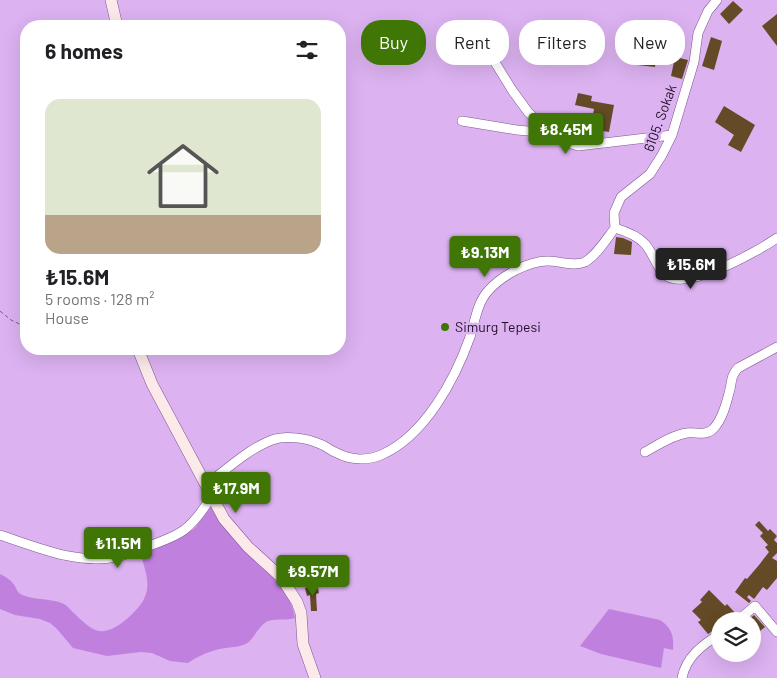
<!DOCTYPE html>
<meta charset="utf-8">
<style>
:root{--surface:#fff;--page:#f2f2f2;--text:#202124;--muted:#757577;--line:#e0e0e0;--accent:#3f7605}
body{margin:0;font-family:Barlow,sans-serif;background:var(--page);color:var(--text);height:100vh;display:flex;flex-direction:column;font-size:19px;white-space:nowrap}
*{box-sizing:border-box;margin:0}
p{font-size:16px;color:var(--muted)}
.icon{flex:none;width:28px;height:28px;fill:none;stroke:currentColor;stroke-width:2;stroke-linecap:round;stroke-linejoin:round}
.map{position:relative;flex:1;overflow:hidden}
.sheet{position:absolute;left:20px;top:20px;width:326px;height:335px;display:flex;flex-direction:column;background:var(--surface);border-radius:20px;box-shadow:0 5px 20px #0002}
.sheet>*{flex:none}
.top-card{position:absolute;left:361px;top:20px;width:340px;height:45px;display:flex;gap:10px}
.tools{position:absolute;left:711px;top:612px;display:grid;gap:10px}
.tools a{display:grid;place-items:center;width:50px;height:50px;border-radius:50%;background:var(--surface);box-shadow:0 5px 20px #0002;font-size:25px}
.price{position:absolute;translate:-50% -42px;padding:0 11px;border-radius:5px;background:var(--accent);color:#fff;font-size:16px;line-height:32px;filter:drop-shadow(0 1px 2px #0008)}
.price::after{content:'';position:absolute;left:50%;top:30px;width:15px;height:11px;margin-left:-8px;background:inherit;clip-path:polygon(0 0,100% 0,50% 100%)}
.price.active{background:#222;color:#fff}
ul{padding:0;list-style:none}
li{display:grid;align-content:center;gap:10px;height:265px;padding:0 25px}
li+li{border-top:1px solid var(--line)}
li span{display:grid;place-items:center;height:155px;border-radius:15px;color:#555}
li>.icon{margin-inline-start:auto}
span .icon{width:90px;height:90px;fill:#fffc;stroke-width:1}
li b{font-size:21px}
h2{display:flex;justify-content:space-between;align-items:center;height:60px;padding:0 25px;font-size:21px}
.pill{padding:0 18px;border-radius:20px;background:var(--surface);box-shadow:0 5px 20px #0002;font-size:18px;line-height:45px}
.pill.active{background:var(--accent);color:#fff}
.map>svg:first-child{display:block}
.green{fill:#c080de}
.building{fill:#644a26}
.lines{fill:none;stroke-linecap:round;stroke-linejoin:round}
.street-casing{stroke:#7e5790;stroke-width:10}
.secondary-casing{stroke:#7e5790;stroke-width:12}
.path{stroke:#7d608b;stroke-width:1;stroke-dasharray:4 2.5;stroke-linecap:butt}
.street{stroke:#fff;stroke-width:9}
.secondary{stroke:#fce9ea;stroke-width:11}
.poi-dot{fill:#3f7605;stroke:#dcb2f1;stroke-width:2}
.labels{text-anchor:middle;stroke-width:5;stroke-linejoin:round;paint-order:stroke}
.street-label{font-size:14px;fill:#201027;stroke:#dcb2f1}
.poi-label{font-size:14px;fill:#201027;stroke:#dcb2f1;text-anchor:start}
</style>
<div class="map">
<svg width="777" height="678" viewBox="0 0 777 678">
<rect width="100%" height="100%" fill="#dcb2f1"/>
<path class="green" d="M 211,507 C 219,519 227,532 236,542 C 258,567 289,583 295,618 C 287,621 277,618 268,621 C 257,626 254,642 243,645 C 234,648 225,647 216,650 C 205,653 197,657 188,663 L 170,661 L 152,653 L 141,652 L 107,656 L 73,648 L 57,629 L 50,623 L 40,619 L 15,615 L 0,609 L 0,574 C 6,577 11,580 15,586 C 16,588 17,591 19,593 C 27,600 52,598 64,604 C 68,606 71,611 75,614 C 81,620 92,631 100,631 C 112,633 129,618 136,610 C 154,591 147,575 140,553 L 186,534 L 195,528 Z
M 609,609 L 660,620 C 672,628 674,636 673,650 L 664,648 L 661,668 L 601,654 L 580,646 Z"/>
<path class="building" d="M 733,1 L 743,10 L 729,24 L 720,14 Z
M 777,14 L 777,46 L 762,26 Z
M 711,37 L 722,41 L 714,70 L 702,66 Z
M 628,47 L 657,51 L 655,67 L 637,65 L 639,54 L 628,50 Z
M 675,57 L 688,60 L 682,79 L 671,76 Z
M 578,93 L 592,96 L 591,101 L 614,105 L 609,132 L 590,129 L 594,109 L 575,105 Z
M 724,106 L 755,125 L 741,152 L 728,145 L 734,135 L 715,122 Z
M 616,237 L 623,238 L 632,242 L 631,255 L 614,254 Z
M 759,521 L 768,531 L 770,529 L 777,536 L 774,540 L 777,543 L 777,553 L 772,558 L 777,561 L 777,578 L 767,590 L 763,587 L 754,599 L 749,595 L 747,597 L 751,601 L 749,603 L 735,592 L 745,578 L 747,579 L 759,565 L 769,552 L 765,547 L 768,545 L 760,536 L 763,533 L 755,525 Z
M 317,585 L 319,593 L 316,594 L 317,611 L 311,611 L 310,595 L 307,596 L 305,588 Z
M 709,590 L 725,606 L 727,604 L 736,614 L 731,621 L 720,621 L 720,627 L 708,634 L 698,622 L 701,620 L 692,611 L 702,602 L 700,600 Z
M 754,615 L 765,627 L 755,635 L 752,631 L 752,621 L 748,620 Z"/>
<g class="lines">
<g class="street-casing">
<path id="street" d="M 496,64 L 512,90 L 528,112 L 550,133
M 462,121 L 517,130 L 550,133 L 562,141 L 578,146 L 672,135
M 615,228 C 625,231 638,236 645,244 C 653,253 656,266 664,274 C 683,294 758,251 777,238
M 645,452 C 658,445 672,435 687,433 C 696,432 706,436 713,429 C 722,420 726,405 729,393 C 732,384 730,376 738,368 L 777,347
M 206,485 C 226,470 248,449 272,440 C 285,435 307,438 320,444 C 326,446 331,451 337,453 C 350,460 367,461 381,455 C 425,436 455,379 470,337 C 475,322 477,303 488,291 C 501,276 528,261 548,261 C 559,261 574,267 585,262 C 597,255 607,238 615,228 L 614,213 L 621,197 L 650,174 L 662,155 L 672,135 L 694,62 L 698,33 L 708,11 L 717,0
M 0,535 C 37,547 77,565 116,557 C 126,555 136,550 146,547 C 181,535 191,530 211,497
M 737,621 L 755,606 L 777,632
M 682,678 C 686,657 702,645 720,634"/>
</g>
<g class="secondary-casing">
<path id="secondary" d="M 111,0 L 117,26
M 138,349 L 152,384 L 224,519 L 248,547 L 281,577 L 297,602 L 301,613 L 303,644 L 315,678"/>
</g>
<path class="path" d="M 0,311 L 11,320 L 26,327
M 96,349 L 122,349"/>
<use href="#street" class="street"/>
<use href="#secondary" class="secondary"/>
</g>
<circle class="poi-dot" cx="445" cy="327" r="5"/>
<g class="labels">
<g class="street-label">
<text transform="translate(660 118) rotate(-70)" y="5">6105. Sokak</text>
</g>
<g class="poi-label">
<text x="455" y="332">Simurg Tepesi</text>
</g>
</g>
</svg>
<div class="tools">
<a><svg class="icon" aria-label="layers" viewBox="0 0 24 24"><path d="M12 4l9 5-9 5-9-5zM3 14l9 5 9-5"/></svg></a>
</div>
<b class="price" style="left:566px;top:155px">₺8.45M</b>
<b class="price" style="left:485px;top:278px">₺9.13M</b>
<b class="price active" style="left:691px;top:290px">₺15.6M</b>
<b class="price" style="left:236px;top:514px">₺17.9M</b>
<b class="price" style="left:118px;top:569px">₺11.5M</b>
<b class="price" style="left:313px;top:597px">₺9.57M</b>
<div class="top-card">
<a class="pill active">Buy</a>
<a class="pill">Rent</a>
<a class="pill">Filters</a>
<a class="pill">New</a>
</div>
<section class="sheet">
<h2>6 homes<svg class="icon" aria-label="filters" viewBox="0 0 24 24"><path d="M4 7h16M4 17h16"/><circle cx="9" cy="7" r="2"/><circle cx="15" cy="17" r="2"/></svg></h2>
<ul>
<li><span style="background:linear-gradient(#dfe7d0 75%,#b9a48a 0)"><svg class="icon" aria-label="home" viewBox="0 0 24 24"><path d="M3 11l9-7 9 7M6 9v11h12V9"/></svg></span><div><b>₺15.6M</b><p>5 rooms · 128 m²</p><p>House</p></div></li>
</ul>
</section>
</div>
